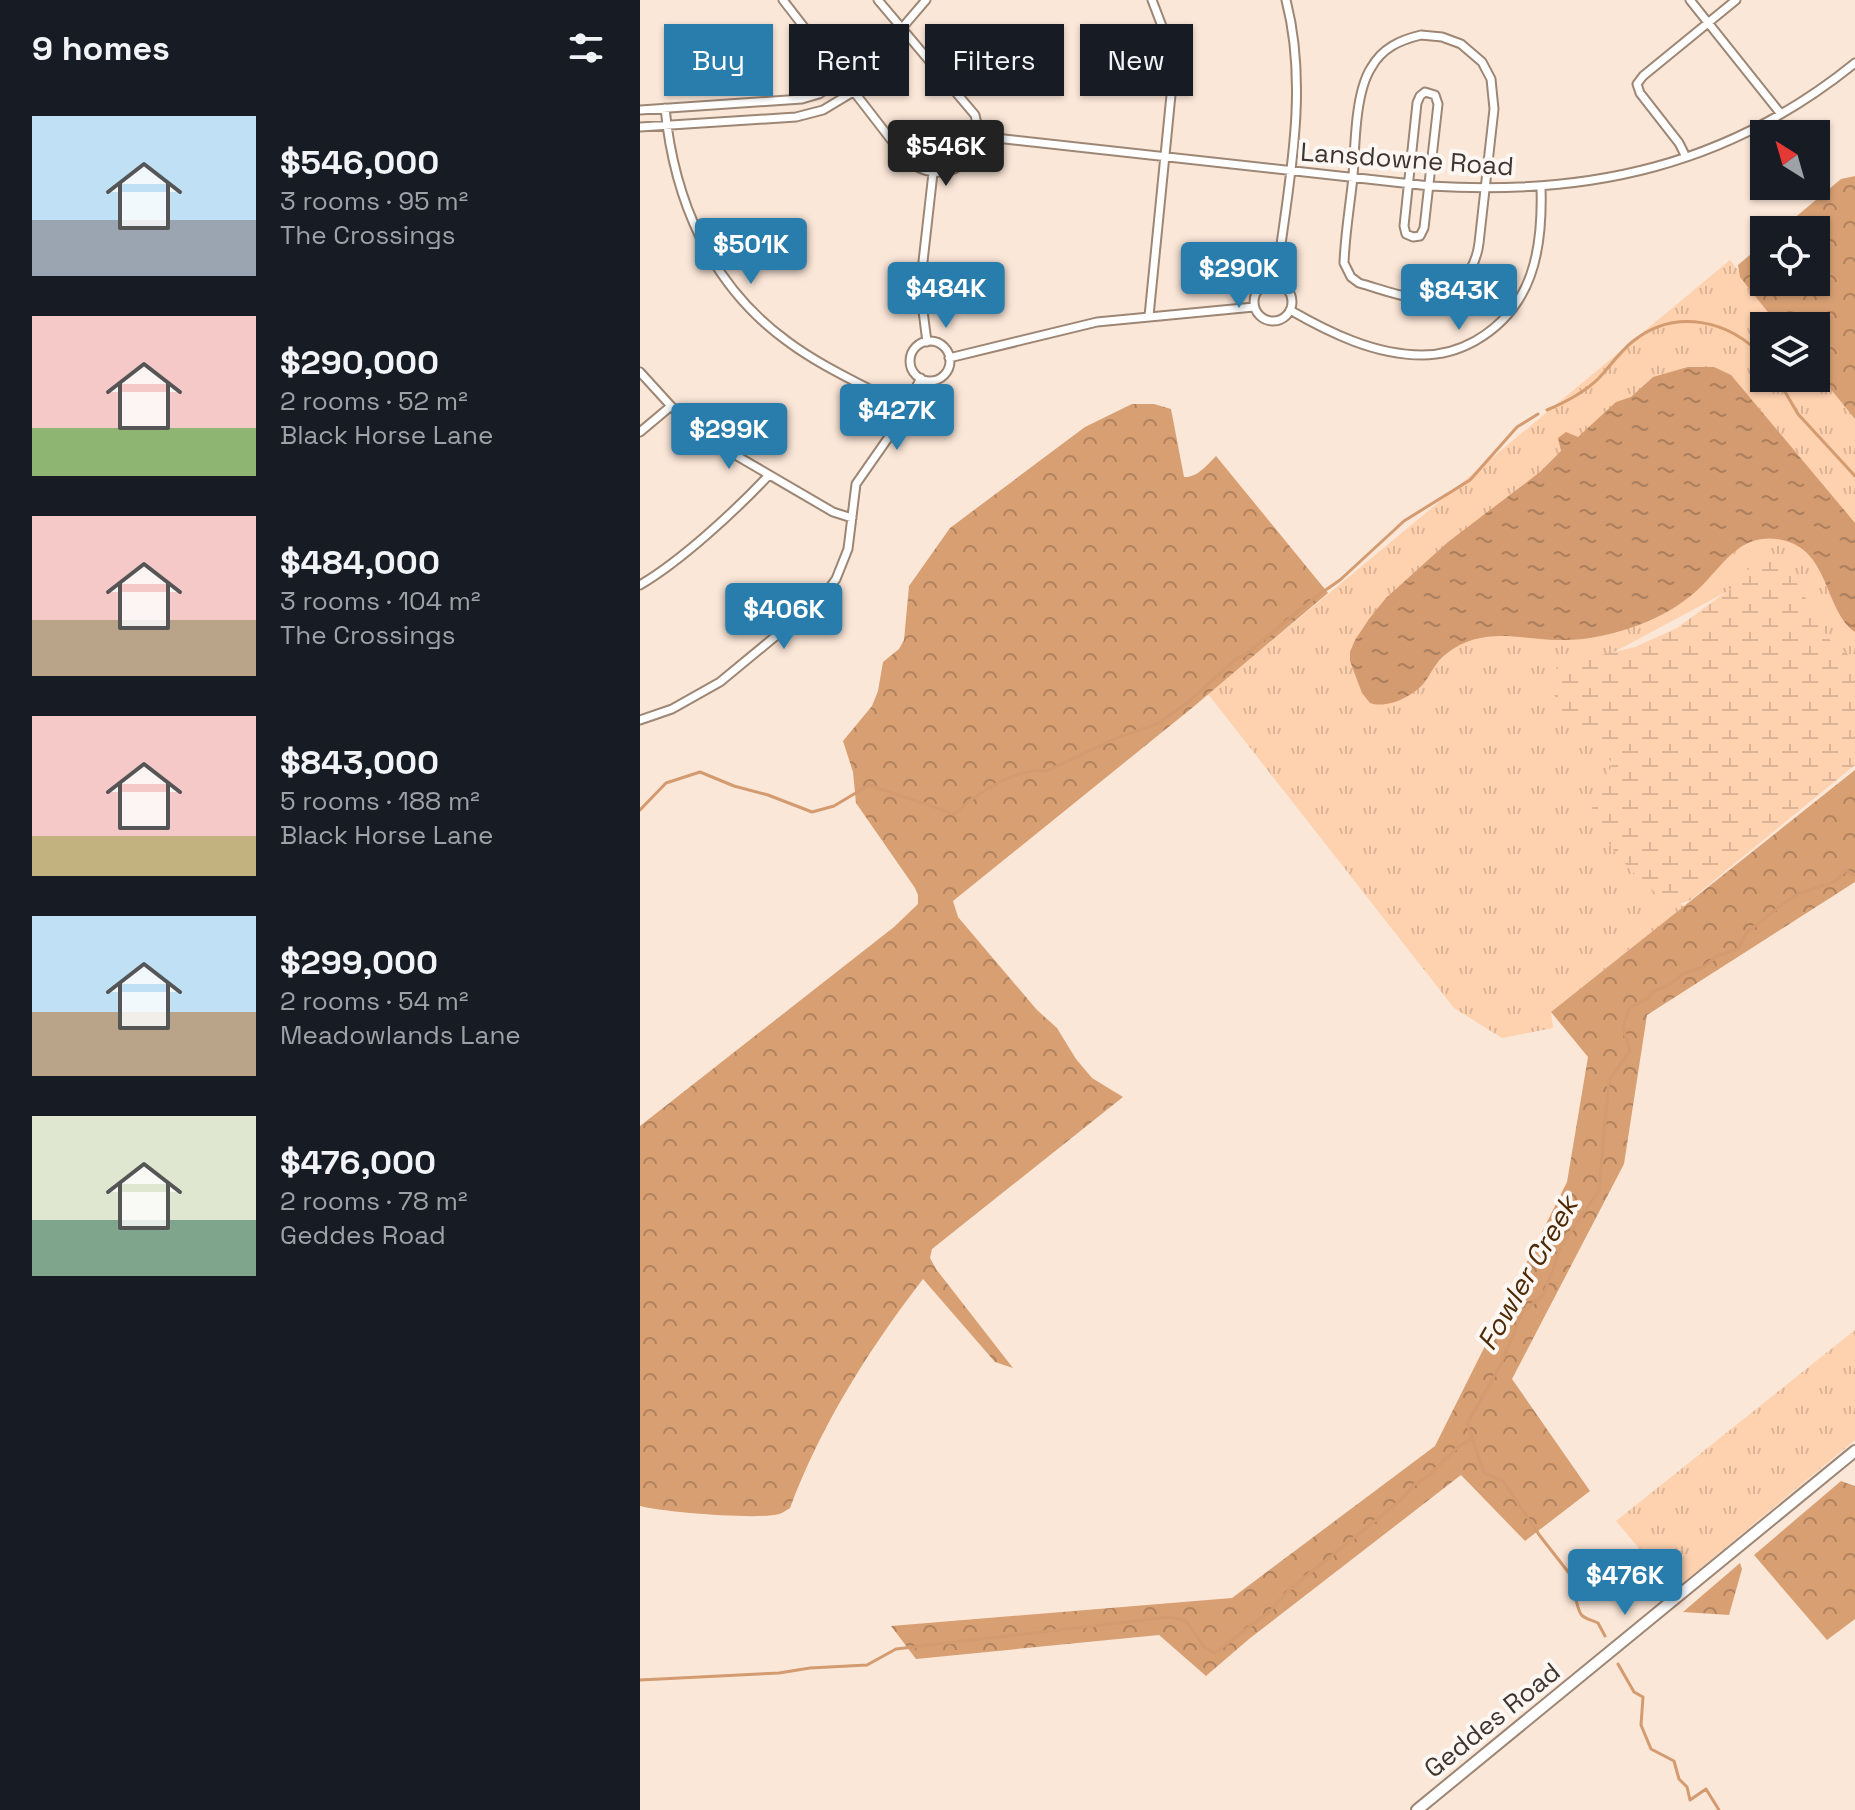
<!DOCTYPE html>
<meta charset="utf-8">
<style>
:root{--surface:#171b24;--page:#242831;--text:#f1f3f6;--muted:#9ea1a6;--accent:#297dad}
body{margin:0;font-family:"Space Grotesk",sans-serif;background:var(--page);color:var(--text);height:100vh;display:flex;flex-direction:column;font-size:30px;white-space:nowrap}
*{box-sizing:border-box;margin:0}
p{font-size:26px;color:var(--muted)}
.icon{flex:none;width:44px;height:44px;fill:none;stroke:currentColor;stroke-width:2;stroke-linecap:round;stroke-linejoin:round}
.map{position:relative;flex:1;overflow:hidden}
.details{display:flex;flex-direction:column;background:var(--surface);width:640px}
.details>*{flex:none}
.hud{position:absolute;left:24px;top:24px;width:760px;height:72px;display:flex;gap:16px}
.needle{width:52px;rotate:323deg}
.tools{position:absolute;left:1110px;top:120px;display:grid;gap:16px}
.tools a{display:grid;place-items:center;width:80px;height:80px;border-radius:0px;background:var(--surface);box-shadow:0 2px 6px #0004;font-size:40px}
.price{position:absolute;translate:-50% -68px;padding:0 18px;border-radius:8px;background:var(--accent);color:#fff;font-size:26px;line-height:52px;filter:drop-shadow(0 2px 4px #0008)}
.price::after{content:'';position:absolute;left:50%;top:48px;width:24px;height:18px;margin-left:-12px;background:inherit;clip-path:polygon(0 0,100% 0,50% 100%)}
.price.selected{background:#222;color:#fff}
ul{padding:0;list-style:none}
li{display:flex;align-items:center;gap:24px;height:200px;padding:0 32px}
li span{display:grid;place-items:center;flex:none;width:224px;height:160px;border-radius:0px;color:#555}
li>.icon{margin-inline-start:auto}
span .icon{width:96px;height:96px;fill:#fffc;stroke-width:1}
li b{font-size:34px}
h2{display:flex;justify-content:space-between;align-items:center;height:96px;padding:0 32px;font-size:34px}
.tag{padding:0 28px;border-radius:0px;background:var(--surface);box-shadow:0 2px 6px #0004;font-size:28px;line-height:72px}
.tag.selected{background:var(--accent);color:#fff}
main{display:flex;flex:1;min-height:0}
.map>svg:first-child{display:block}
.grass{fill:url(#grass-tufts)}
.forest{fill:url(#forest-crowns)}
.wetland{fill:url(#wetland-marsh)}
.water{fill:url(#water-ripples)}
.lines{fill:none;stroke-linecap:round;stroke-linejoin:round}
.stream{stroke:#d39b6f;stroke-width:3}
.minor-casing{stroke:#9d8674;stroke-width:11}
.secondary-casing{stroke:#9d8674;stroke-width:14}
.minor{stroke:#fff;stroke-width:7}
.secondary{stroke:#fff;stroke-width:10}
.labels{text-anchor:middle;stroke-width:8;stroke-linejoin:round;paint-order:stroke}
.street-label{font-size:26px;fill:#3f352e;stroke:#fcf7f3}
.water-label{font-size:28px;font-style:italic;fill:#4e2905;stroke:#fcf7f3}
</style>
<main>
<section class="details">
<h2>9 homes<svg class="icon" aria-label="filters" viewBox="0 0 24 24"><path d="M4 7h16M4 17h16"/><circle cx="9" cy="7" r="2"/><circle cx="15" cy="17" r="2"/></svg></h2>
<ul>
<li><span style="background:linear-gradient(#bfe0f5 65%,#9aa5b1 0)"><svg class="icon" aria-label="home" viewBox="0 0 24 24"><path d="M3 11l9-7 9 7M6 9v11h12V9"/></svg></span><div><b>$546,000</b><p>3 rooms · 95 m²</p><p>The Crossings</p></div></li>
<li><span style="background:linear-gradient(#f6c9c9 70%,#8fb573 0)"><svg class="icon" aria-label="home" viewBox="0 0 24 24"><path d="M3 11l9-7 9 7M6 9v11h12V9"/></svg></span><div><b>$290,000</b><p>2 rooms · 52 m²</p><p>Black Horse Lane</p></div></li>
<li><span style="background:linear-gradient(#f6c9c9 65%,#b9a48a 0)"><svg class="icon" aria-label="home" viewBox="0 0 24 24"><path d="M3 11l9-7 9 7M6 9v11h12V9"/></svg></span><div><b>$484,000</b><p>3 rooms · 104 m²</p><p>The Crossings</p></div></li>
<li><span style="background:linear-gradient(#f6c9c9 75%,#c2b280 0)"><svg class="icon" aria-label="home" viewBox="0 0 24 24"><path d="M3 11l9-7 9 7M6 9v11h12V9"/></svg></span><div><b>$843,000</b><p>5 rooms · 188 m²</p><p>Black Horse Lane</p></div></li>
<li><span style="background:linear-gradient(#bfe0f5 60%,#b9a48a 0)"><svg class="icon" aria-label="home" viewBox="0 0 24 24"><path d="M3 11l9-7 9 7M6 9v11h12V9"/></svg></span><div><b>$299,000</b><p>2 rooms · 54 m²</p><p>Meadowlands Lane</p></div></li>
<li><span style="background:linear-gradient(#dfe7d0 65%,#7fa58c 0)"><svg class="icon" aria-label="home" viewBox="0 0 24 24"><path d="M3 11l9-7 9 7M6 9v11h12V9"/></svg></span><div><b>$476,000</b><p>2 rooms · 78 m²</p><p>Geddes Road</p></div></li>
</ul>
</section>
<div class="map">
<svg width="1215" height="1810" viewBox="0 0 1215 1810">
<defs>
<pattern id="grass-tufts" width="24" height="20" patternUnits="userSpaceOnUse" patternTransform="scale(2)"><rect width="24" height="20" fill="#fed1af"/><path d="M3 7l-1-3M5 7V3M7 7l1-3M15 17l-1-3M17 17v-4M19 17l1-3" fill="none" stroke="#dbb497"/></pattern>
<pattern id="forest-crowns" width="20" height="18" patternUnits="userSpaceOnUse" patternTransform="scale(2)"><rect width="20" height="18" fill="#d89f73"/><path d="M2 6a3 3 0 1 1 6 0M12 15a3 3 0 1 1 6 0" fill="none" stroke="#b1825f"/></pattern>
<pattern id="wetland-marsh" width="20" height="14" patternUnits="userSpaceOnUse" patternTransform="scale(2)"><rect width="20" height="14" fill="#fed1af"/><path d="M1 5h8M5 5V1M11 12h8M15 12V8" fill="none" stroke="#dbb497"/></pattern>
<pattern id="water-ripples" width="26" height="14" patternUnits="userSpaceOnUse" patternTransform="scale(2)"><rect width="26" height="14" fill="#d39b6f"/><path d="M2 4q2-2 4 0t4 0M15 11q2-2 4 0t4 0" fill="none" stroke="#ad7f5c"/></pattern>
</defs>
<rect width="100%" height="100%" fill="#fbe7d8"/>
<path class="grass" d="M 1090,260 L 1143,326 L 1124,326 L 1124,378 L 1176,378 L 1176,368 L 1215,417 L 1215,666 L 1210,668 L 1131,568 L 920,681 L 978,750 L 964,829 L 1044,906 L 911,1012 L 913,1028 L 862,1038 L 814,1008 L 568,694 Z
M 1215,1330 L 1215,1440 L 1034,1590 L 976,1521 Z"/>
<path class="forest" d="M 1215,176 L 1215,419 L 1176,371 L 1176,326 L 1139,326 L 1100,277 L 1098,265 L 1124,243 L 1124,282 L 1176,282 L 1176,230 L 1140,230 L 1201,179 Z
M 492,404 L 514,404 L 531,409 L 544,477 C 557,478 567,465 576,456 L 688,593 L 552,708 L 313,901 L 318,917 L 397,1010 L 417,1028 L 436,1059 L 452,1078 L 483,1097 L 292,1249 L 290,1258 L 296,1269 L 373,1368 L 355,1362 L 283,1279 C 229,1349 181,1425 150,1508 C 146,1510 143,1513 139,1514 C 119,1520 21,1512 0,1506 L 0,1126 L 254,927 L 278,904 L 278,895 L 275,888 L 216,803 L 213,772 L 203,741 L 232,706 L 238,691 L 243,662 L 259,649 L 264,640 L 269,586 L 310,528 L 445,427 Z
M 1215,770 L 1215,882 L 1007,1015 L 984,1164 L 872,1379 L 950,1491 L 885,1541 L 821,1475 L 609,1639 L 566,1676 L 519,1635 L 276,1659 L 251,1626 L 592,1598 L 795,1446 L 927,1182 L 948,1057 L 911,1012 Z
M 1201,1481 L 1215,1486 L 1215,1619 L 1187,1640 L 1114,1555 Z
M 1100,1563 L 1102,1569 L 1089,1615 L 1043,1612 Z"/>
<path class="wetland" d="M 1123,560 C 1172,568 1169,643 1215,657 L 1215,765 L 1049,901 C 1045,902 1041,904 1036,903 C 1013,900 953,834 952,809 C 951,792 967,779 972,764 L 967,755 L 928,724 L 911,688 L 917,666 L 925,660 L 940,660 L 995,647 L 1037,628 L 1090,589 L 1115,563 Z"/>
<path class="water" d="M 1048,367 L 1074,367 L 1091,375 L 1215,523 L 1215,632 C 1184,610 1190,550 1142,540 C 1098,530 1082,569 1054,593 C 1039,606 1020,617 1001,624 C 975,634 946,641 918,640 C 878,639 842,626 806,654 C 796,661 791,674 784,683 C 772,697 747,709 730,703 L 722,693 L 710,661 L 710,652 L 715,640 L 729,619 L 746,598 L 808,542 L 900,472 L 921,451 L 918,438 L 926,432 L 938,437 L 976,402 L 991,397 L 1013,377 Z"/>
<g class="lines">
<path class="stream" d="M 1137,378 L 1158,414 L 1215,476
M 907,410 C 926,402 944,393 959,378 C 970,366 980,352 992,342 C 1035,307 1090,320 1124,358
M 0,810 L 26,783 L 60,772 L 94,786 L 128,795 L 172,812 L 194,806 L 229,785 L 314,814 C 320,810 324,806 329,801 C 349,787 382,767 407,771 L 479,737 L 517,724 L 547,703 L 597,658 L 605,655 L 677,596 L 700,580 L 764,521 L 830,480 L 877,427 L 898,414
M 965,1636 L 958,1623 C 942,1616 941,1620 936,1600 L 941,1592 L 940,1587 L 900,1536 L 863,1481 L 844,1473 L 827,1424 L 861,1364 L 882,1313 L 904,1294 L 921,1246 L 959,1190 L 969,1080 L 990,1051 L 983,1027 L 989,1008 L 1007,999 L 1014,991 L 1029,985 L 1044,973 L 1064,967 L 1077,956 L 1098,949 L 1107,932 L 1147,901 L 1158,894 L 1196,881 L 1206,870 L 1215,875
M 978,1664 L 994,1692 L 1003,1697 L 1001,1725 L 1011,1749 L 1034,1761 L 1039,1779 L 1047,1787 L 1050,1800 L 1066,1789 L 1079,1810
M 0,1680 L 139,1673 L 170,1668 L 227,1665 L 256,1649 L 530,1617 L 546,1621 L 565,1648 L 575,1653 L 630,1611 L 650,1589 L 761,1500 L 775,1484 L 787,1477 L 819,1446 L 832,1439"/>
<g class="minor-casing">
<path id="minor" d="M 143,0 L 266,159 C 301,191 349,161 335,115 L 238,0
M 1050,0 L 1141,114
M 262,28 L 286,0
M 781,35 L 802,37 L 821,44 L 842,62 L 851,79 L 854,109 L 839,243 C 835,275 809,303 774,298 C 755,295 737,288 719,283 L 711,277 L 704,263 C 705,234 710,206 713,177 C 715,146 715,93 731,68 C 742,48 760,40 781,35 Z
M 785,92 L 795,95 L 798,104 L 784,228 L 780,236 L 773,237 L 766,234 L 764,226 L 777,103 L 780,96 Z
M 25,108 C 34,200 70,285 147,341 C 183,368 226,386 265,408
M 0,110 L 162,99 L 179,94 L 203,78
M 0,127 L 156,117 L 183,110 L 213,92
M 338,136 L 790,186 C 949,196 1088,166 1215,63
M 1046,157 L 1039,143 L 1000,93 L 997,84 L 1003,76 L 1096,0
M 636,282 C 647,190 670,92 646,0
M614 302a19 19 0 1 1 38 0a19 19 0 1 1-38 0Z
M 650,310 C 690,333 735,355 782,355 C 801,355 819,350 835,341 C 893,308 903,250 901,187
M 509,316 L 531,95 L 525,34 L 512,0
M270 361a20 20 0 1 1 40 0a20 20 0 1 1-40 0Z
M 287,342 L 280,288 L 293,173
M 309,358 L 457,322 L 614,307
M 0,372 L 31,406 L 68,439 L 193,512 L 212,518
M 0,432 L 31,406
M 0,585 C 41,561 95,511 128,476
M 0,720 L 32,709 L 80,682 L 183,597 L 196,579 L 208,549 L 216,484 L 253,431 L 281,378"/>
</g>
<g class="secondary-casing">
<path id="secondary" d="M 777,1810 L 1215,1451"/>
</g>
<use href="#minor" class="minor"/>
<use href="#secondary" class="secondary"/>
</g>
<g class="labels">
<g class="street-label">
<text transform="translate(767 159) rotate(4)" y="9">Lansdowne Road</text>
<text transform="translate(852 1720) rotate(-39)" y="9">Geddes Road</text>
</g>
<g class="water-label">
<text transform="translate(887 1273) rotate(-60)" y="10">Fowler Creek</text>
</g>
</g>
</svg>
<div class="tools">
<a><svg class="needle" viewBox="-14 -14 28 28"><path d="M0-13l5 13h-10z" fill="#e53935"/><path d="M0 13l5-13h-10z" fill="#9ea1a6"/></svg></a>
<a><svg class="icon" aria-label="locate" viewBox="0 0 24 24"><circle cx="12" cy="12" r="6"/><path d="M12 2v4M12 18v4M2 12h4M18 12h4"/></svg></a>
<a><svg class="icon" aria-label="layers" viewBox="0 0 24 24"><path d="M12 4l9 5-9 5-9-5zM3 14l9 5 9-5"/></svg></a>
</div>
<b class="price selected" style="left:306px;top:188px">$546K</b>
<b class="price" style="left:111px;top:286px">$501K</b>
<b class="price" style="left:599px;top:310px">$290K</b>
<b class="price" style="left:306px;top:330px">$484K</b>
<b class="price" style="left:819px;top:332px">$843K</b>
<b class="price" style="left:257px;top:452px">$427K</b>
<b class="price" style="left:89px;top:471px">$299K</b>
<b class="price" style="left:144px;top:651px">$406K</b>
<b class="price" style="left:985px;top:1617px">$476K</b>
<div class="hud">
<a class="tag selected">Buy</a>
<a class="tag">Rent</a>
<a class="tag">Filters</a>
<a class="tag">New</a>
</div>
</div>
</main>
